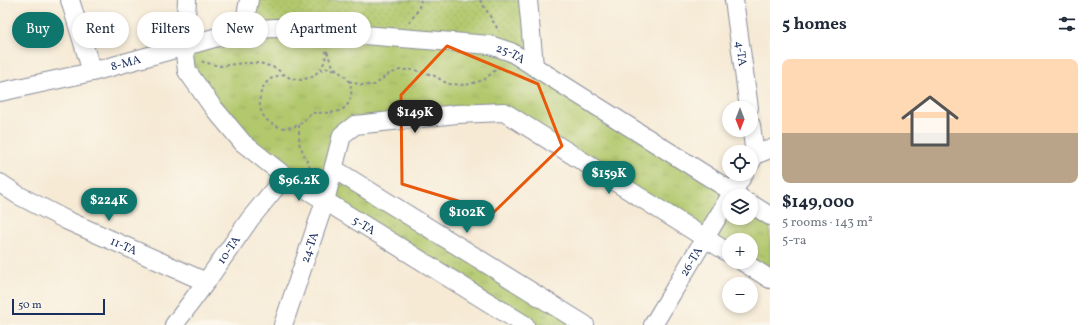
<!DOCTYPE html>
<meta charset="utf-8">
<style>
:root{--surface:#fff;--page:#f2f2f3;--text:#1f2937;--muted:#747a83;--line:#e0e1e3;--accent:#0f766e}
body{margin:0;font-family:Vollkorn,serif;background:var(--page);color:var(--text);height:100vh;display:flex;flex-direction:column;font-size:15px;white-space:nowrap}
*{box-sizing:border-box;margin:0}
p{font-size:13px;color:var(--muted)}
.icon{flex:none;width:22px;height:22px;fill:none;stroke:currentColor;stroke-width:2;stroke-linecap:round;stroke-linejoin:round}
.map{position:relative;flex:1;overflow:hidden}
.details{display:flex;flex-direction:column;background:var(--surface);width:320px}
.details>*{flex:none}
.hud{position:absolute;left:12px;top:12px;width:380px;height:36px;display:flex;gap:8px}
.needle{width:26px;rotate:180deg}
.controls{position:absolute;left:722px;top:101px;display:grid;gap:8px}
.controls a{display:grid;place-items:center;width:36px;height:36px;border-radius:50%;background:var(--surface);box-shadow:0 2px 6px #0003;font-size:20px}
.scale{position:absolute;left:12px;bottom:10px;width:93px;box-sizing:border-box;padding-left:4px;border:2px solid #1b2f5e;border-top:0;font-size:11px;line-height:14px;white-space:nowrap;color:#1b2f5e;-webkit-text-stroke:3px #fbf7ec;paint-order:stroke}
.price{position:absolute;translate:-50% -34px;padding:0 9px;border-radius:14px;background:var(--accent);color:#fff;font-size:13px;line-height:26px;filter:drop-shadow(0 1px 2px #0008)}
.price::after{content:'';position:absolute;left:50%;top:24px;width:12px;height:9px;margin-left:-6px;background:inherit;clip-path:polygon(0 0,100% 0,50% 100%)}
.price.on{background:#222;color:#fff}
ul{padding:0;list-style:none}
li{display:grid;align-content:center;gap:8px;height:212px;padding:0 12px}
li+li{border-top:1px solid var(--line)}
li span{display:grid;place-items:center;height:124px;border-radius:8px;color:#555}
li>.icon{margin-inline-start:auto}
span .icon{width:72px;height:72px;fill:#fffc;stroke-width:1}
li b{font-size:17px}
h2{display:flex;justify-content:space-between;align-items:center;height:48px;padding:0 12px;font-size:17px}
.tag{padding:0 14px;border-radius:18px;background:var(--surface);box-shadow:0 2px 6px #0003;font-size:14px;line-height:36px}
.tag.on{background:var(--accent);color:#fff}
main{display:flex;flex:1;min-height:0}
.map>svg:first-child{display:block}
.grass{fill:url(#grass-dots);stroke:#667c66}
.park{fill:url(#park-tufts);stroke:#667c66}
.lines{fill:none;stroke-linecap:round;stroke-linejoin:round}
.minor-casing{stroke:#888c9a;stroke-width:20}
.path{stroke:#888c9a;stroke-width:2;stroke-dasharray:3 3;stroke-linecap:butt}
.minor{stroke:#fff;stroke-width:18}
.marked{fill:none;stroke:#e8590c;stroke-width:3;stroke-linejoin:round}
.labels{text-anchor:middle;stroke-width:3.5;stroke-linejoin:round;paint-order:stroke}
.street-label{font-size:12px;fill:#1b2f5e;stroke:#fbf7ec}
</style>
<main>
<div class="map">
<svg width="770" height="325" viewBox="0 0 770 325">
<defs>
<pattern id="grass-dots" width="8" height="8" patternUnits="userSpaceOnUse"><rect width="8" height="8" fill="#b2c86d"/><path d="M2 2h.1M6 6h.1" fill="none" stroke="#98ac61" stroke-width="1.8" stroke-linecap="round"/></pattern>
<pattern id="park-tufts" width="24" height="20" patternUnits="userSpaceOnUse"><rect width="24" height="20" fill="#b2c86d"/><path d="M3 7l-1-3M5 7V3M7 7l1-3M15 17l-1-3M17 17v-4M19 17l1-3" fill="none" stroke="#98ac61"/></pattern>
</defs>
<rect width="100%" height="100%" fill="#fbf7ec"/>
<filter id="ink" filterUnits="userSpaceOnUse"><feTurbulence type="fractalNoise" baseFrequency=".025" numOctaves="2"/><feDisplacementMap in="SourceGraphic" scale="8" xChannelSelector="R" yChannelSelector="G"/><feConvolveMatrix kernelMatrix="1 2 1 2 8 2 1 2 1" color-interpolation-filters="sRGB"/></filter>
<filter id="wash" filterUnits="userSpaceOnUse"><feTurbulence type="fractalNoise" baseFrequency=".012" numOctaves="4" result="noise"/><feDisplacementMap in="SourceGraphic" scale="16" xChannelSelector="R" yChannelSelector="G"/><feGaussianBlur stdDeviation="0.9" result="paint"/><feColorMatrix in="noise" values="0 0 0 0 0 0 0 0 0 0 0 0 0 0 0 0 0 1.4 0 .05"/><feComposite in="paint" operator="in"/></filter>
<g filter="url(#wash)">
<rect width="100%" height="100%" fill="#f6ead5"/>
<path class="grass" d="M 249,0 L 528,0 L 534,66 L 243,30 Z"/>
<path class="park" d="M 243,30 L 490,45 L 729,196 L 729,218 L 751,218 L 751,204 L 770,216 L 770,279 L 751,262 L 751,240 L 729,240 L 729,253 L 504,112 L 355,125 L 334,169 L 585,325 L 525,325 L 325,201 L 212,106 L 184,46 Z"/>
</g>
<g filter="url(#ink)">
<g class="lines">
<g class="minor-casing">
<g id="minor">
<path d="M 70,0 L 92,72"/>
<path id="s1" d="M 187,0 L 184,46 L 187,71 L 212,106 L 243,143 L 285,176 L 525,325"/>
<path d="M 528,0 L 534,66"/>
<path id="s2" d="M 734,0 L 749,108"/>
<path d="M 243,30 L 249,0"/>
<path id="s3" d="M 0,92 L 92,72 L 243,30 L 275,28 L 490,45 L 511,52 L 739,196"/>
<path d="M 751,125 L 755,155"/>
<path d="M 751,162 L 755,155 L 770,149"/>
<path d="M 334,169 L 585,325"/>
<path id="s4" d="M 0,183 L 18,195 L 66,220 L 206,282"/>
<path d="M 730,196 L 744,174"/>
<path d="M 751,204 L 770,216"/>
<path d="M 743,262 L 770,279"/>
<path id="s5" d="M 174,325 L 206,282 L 250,219 L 285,176"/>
<path id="s6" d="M 283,325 L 325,201 L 342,135 L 355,125 L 457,114 L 504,112 L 729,253"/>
<path id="s7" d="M 653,325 L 729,198"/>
</g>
</g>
<path class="path" d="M 480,0 L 499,31
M 409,23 L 418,10 L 421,0
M 202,61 L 203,62 L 220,66 L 243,63 L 260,63 L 275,68 L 290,78 L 301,80 L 312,77 L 320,70 L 325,61 L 327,46
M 320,70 L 328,68 L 336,70
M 284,74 C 278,76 271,77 267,82 C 257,92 257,112 268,121 C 282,133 302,128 311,113 C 326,112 348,117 351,95 C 352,90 351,84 348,80 C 345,75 341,74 337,70 C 331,65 329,58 327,51
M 349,81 L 361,85 L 375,85 L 387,75 L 400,70 L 415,70 L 433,75 L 448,84 L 466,85 L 484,80 L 501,65
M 299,125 L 299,143 L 313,175"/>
<use href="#minor" class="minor"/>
</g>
</g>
<path class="marked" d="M 447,46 L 538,84 L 562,146 L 494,212 L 402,184 L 401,95 Z"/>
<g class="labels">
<g class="street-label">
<text dy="4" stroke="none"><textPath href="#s2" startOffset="54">4-ТА</textPath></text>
<text dy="4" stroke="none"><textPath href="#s3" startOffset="521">25-ТА</textPath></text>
<text dy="4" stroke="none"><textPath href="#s3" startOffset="129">8-МА</textPath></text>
<text dy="4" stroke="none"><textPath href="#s1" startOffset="309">5-ТА</textPath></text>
<text dy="4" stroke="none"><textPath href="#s4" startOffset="139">11-ТА</textPath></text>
<text dy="4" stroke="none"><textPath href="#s6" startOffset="82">24-ТА</textPath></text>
<text dy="4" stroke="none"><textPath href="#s5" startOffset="93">10-ТА</textPath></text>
<text dy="4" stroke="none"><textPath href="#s7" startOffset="74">26-ТА</textPath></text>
</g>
</g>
</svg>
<div class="controls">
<a><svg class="needle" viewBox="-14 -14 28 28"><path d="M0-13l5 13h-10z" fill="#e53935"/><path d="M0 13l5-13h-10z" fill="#747a83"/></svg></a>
<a><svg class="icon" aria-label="locate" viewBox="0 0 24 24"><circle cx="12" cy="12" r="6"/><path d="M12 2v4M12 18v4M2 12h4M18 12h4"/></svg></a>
<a><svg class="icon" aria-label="layers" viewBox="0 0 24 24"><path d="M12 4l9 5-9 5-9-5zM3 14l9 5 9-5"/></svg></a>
<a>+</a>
<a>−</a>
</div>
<div class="scale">50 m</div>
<b class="price on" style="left:415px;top:134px">$149K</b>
<b class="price" style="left:609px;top:195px">$159K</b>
<b class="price" style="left:299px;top:202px">$96.2K</b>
<b class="price" style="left:109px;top:222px">$224K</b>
<b class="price" style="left:467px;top:234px">$102K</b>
<div class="hud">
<a class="tag on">Buy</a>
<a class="tag">Rent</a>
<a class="tag">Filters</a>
<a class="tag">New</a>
<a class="tag">Apartment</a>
</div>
</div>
<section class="details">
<h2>5 homes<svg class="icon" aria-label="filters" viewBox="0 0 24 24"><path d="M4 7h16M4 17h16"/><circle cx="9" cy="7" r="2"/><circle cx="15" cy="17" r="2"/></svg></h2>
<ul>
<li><span style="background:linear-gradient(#ffd9b3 60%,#b9a48a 0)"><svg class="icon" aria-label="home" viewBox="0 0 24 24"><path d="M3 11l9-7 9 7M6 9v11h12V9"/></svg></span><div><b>$149,000</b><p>5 rooms · 143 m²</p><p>5-та</p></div></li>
</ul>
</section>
</main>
